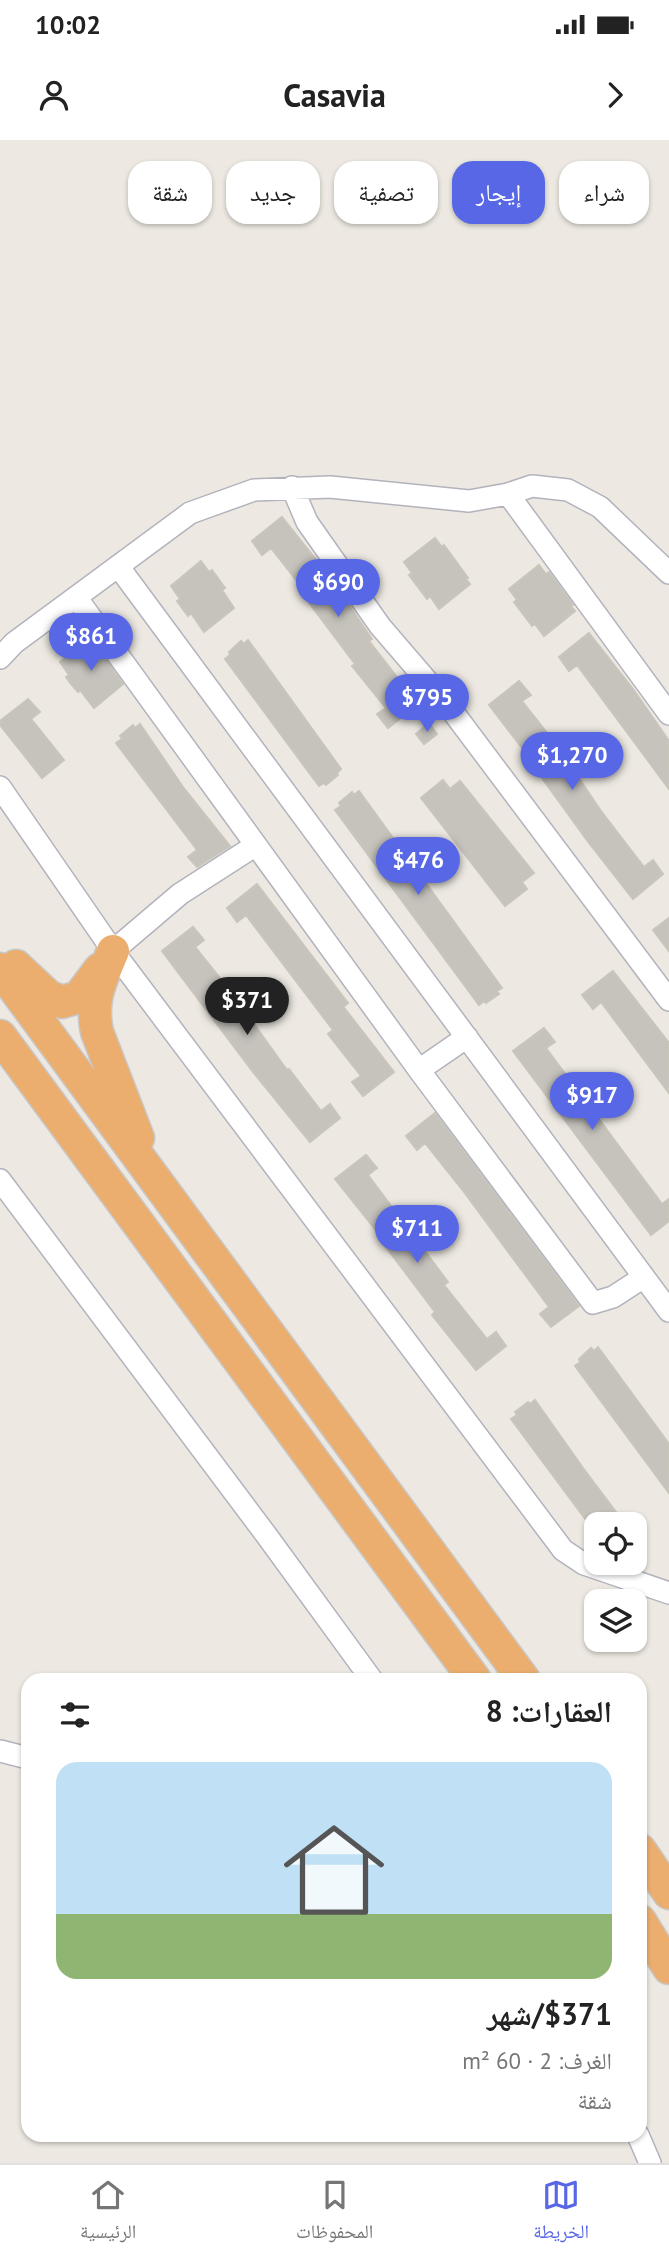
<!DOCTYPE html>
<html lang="ar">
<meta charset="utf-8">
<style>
:root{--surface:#fff;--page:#f6f6f6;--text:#222;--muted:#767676;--line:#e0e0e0;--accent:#5767e5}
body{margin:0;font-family:"PT Sans","Noto Naskh Arabic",sans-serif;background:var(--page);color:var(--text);direction:rtl;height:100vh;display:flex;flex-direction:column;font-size:26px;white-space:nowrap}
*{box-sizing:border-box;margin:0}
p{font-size:23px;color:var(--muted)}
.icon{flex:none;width:38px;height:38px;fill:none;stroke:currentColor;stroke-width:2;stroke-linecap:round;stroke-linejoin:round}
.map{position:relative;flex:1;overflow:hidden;direction:ltr}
.drawer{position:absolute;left:21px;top:1533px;width:626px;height:469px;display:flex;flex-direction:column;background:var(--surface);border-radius:21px;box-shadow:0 2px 5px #0004;direction:rtl}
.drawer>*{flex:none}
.hud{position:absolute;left:21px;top:21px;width:628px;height:63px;direction:rtl;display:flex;gap:14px}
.buttons{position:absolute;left:584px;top:1372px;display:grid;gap:14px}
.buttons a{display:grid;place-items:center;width:63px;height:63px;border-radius:14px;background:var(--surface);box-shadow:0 2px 5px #0004;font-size:35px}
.price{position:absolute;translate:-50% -60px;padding:0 16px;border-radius:24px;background:var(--accent);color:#fff;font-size:23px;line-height:46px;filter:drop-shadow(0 2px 4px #0008)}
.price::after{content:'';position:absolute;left:50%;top:42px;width:21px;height:16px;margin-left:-10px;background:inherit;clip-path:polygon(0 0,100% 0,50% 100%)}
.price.current{background:#222;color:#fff}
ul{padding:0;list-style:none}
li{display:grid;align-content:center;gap:14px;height:371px;padding:0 35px}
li+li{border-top:2px solid var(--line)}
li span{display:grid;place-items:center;height:217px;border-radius:21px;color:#555}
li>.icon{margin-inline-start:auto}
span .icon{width:126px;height:126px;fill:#fffc;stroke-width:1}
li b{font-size:30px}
h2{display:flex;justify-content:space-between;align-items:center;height:84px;padding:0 35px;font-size:30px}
.pill{padding:0 24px;border-radius:21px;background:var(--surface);box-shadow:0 2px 5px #0004;font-size:24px;line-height:63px}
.pill.current{background:var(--accent);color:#fff}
.status{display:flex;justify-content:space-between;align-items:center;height:49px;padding:0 35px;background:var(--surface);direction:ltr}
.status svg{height:19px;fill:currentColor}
header{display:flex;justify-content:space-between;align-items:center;height:91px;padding:0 35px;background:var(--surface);font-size:32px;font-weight:700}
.tab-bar{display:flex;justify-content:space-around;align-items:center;height:98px;border-top:2px solid var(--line);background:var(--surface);font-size:19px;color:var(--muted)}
.tab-bar a{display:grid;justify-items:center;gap:4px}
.tab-bar .current{color:var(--accent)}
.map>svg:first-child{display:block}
.building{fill:#c6c3bd;stroke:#c8c5bb;stroke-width:2}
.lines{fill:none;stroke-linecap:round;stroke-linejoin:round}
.minor-casing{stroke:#b2b3bc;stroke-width:24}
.highway-casing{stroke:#c8c8c8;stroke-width:35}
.minor{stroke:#fff;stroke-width:21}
.highway{stroke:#ebae6f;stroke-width:32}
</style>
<div class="status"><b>10:02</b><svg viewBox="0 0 49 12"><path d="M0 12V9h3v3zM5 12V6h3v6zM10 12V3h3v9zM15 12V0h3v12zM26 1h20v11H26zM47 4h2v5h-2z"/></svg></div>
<header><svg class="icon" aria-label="forward" viewBox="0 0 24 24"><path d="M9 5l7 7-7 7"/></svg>Casavia<svg class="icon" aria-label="person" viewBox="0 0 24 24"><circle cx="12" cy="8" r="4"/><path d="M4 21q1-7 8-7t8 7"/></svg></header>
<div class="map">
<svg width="669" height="2023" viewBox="0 0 669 2023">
<rect width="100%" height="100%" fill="#ede9e2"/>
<path class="building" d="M 282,377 L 326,432 L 372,499 L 369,501 L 418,564 L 388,588 L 377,574 L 386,568 L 352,526 L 355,524 L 304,456 L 307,454 L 271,408 L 262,415 L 252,401 Z
M 435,398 L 442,407 L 444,405 L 468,438 L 466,439 L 470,444 L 439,469 L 430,456 L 427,459 L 409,435 L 412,433 L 404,422 Z
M 201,421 L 209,432 L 212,430 L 225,448 L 222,450 L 234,468 L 204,492 L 191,473 L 188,476 L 182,468 L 177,461 L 180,459 L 171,446 Z
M 539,425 L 546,434 L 549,432 L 573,465 L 571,466 L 575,471 L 544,496 L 535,484 L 532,486 L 514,462 L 517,460 L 509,449 Z
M 589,493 L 633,549 L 669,601 L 669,649 L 577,525 L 569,531 L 559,517 Z
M 90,498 L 123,544 L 94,568 L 80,550 L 78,552 L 71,544 L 66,537 L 69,535 L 60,522 Z
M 248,500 L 341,629 L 337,633 L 338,635 L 326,645 L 324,643 L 319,646 L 225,519 L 230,515 L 229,512 L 241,501 L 244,504 Z
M 519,541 L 531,555 L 522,561 L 555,603 L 601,671 L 644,727 L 653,720 L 663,734 L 633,759 L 589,703 L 534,627 L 536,626 L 489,565 Z
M 28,559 L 40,572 L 31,579 L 64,620 L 42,638 L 0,585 L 0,581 Z
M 429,583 L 437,594 L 424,604 L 416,594 Z
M 140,584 L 183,647 L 230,706 L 197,727 L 188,717 L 197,710 L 116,603 L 122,599 L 120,596 L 133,585 L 135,588 Z
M 443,640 L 450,649 L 460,641 L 534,733 L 522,742 L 527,749 L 505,766 L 421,658 Z
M 359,651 L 502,848 L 497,851 L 499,854 L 486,863 L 484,861 L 479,865 L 335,670 L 341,666 L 339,663 L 352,652 L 354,655 Z
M 257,744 L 348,863 L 343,867 L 345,869 L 394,932 L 363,956 L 352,942 L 361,936 L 328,894 L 333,890 L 246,775 L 237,782 L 227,768 Z
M 669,778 L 669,811 L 653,790 Z
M 193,787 L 204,800 L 195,807 L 228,848 L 287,930 L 289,929 L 321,971 L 330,964 L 340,978 L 310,1002 L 253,932 L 162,811 Z
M 613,831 L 669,903 L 669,953 L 601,862 L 593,869 L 582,855 Z
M 544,888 L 555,902 L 546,908 L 662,1064 L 669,1059 L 669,1081 L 651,1095 L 513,911 Z
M 435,973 L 579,1166 L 551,1187 L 540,1174 L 549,1167 L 464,1052 L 425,1003 L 417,1010 L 406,996 Z
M 366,1015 L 377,1028 L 368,1035 L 448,1142 L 444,1145 L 487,1199 L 496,1192 L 506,1206 L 476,1230 L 432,1175 L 435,1172 L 380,1099 L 382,1098 L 335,1039 Z
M 598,1207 L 669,1304 L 669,1353 L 575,1226 L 580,1222 L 579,1219 L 591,1208 L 594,1211 Z
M 535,1260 L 583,1328 L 625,1384 L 589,1384 L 511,1279 L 517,1275 L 515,1272 L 528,1262 L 530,1264 Z"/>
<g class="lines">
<g class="minor-casing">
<path id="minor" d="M 292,347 L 307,382 L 380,486 L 447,564 L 669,860
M 508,354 L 669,574
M 118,426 L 669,1171
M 76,457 L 419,930 L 593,1163 L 613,1157 L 644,1137
M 0,518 L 14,503 L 190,373 L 254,350 L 330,347 L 469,361 L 508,354 L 532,346 L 568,350 L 600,367 L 669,433
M 0,647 L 113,811 L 563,1410 L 584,1424 L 669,1453
M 113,811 L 180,754 L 256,705
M 419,930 L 467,897
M 0,1040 L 267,1396 L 372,1540
M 0,1611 L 28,1618
M 638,1995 L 650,2023"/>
</g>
<g class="highway-casing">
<path id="highway" d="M 113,811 C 101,840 90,859 97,892 L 138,998
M 16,826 L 48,856 L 62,862 L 79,857 L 100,829
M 0,829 L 524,1540
M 0,896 L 475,1540
M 640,1710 L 669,1753
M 640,1781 L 669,1828"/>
</g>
<use href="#minor" class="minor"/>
<use href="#highway" class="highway"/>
</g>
</svg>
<div class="buttons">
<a><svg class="icon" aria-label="locate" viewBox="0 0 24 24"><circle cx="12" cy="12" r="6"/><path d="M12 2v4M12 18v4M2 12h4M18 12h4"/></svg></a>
<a><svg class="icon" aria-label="layers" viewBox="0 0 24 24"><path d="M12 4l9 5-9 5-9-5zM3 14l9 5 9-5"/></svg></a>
</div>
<b class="price" style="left:338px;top:479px">$690</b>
<b class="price" style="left:91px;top:533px">$861</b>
<b class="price" style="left:427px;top:594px">$795</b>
<b class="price" style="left:572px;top:652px">$1,270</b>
<b class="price" style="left:418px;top:757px">$476</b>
<b class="price current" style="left:247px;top:897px">$371</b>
<b class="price" style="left:592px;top:992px">$917</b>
<b class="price" style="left:417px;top:1125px">$711</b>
<div class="hud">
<a class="pill">شراء</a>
<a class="pill current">إيجار</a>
<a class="pill">تصفية</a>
<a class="pill">جديد</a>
<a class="pill">شقة</a>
</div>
<section class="drawer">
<h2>العقارات: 8<svg class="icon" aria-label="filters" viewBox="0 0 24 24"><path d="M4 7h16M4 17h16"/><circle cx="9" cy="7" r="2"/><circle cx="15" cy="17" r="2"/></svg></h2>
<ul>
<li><span style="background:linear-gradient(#bfe0f5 70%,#8fb573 0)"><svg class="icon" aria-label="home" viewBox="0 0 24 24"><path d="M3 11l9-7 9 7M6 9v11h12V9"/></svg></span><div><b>$371/شهر</b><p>الغرف: 2 · 60 m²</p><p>شقة</p></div></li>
</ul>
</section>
</div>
<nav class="tab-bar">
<a class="current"><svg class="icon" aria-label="map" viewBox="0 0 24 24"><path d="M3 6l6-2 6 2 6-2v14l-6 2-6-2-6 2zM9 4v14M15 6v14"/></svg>الخريطة</a>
<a><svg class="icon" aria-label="saved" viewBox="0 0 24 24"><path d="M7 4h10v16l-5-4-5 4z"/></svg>المحفوظات</a>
<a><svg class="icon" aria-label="home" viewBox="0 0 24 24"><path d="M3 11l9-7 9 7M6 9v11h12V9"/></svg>الرئيسية</a>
</nav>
